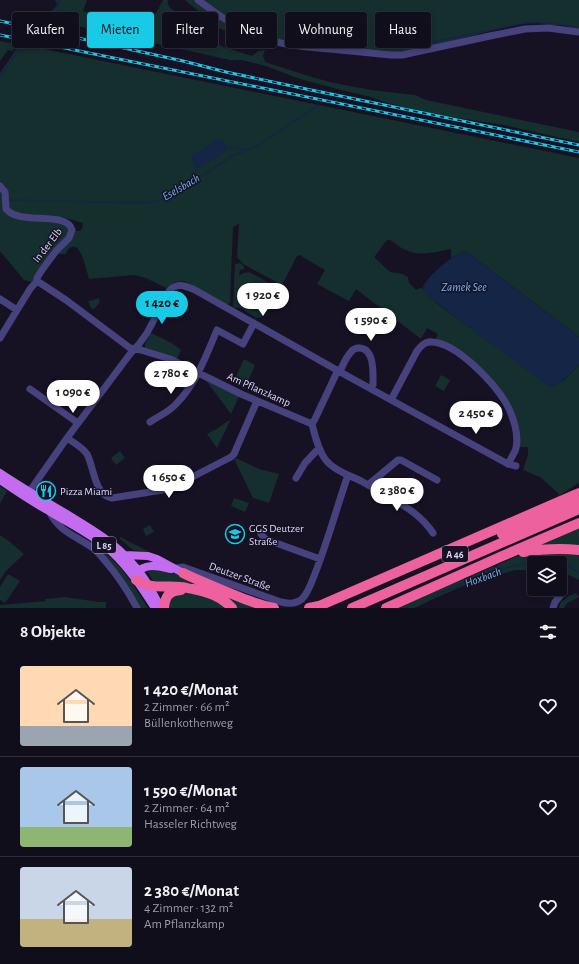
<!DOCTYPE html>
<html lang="de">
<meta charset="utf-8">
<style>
:root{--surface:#100e1b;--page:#1e1c28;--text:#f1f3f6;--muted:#9c9ca3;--line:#302e3a;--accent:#19cae7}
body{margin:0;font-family:"Alegreya Sans",sans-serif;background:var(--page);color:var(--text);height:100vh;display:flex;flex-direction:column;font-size:15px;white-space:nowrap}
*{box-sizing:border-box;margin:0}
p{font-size:13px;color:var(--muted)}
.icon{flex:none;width:22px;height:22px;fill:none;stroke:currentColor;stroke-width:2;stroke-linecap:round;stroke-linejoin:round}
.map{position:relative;height:608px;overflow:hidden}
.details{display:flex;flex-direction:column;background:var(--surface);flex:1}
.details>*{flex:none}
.guide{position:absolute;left:12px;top:12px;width:555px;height:36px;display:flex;gap:8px}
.controls{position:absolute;left:527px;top:556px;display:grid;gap:8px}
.controls a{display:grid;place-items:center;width:40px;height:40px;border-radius:4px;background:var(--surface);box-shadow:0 2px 6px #0003,0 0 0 1px var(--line);font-size:20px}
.price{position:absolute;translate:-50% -34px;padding:0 9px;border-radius:14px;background:#fff;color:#222;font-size:13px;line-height:26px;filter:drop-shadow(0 1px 2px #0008)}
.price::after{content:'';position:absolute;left:50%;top:24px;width:12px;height:9px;margin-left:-6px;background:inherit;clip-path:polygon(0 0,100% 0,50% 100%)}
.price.active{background:var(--accent);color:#111}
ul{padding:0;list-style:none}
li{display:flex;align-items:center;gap:12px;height:100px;padding:0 20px}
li+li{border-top:1px solid var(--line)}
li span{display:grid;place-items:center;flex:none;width:112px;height:80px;border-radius:4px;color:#555}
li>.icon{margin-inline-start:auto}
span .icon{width:48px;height:48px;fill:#fffc;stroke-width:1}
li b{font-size:17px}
h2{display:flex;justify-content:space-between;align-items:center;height:48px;padding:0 20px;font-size:17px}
.tag{padding:0 14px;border-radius:4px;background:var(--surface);box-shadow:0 2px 6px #0003,0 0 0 1px var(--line);font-size:14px;line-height:36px}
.tag.active{background:var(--accent);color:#111}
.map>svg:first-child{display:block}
.green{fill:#152e2e}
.water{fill:#142546}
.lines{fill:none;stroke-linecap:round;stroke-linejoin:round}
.stream{stroke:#142546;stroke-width:1.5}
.minor{stroke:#46427e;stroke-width:7}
.major{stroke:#c36cef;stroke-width:8}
.highway{stroke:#ee619f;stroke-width:10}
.rail-casing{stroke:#19cae7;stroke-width:3}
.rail{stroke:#161224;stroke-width:1.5;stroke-dasharray:4.5;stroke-linecap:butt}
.labels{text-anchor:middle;stroke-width:3;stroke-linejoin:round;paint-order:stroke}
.shield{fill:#161224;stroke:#a29dba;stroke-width:1}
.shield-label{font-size:10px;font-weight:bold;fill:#ded9fb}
.street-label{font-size:11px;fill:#ded9fb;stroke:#161224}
.poi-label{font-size:11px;fill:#ded9fb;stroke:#161224;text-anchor:start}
.water-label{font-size:12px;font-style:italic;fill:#72b1f0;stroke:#161224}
</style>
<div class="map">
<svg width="579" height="608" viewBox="0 0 579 608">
<rect width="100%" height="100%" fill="#161224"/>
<path class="green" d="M 55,0 L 87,0 L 83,11 L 107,19 L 148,28 L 163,0 L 168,0 C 166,5 171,8 174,11 L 171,20 C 180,27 189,28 200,29 L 208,38 L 221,46 L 252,56 L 258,51 L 265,50 L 263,56 L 265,62 L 315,78 L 334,83 L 371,90 L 415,95 L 426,100 L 579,132 L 579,142 L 504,125 L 432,114 L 384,102 L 371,97 L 341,90 L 300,79 L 266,66 L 242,60 L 230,60 L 41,18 L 56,7 L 57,4 Z
M 185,0 L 194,0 L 227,23 L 271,43 L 269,47 L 255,44 L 219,28 Z
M 199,0 L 579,0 L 579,28 L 568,25 L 551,25 L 534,22 L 518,24 L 401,54 L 294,45 L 245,30 Z
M 0,41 L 17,44 L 13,51 L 8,50 L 0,61 Z
M 20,44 L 579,158 L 579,337 L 471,255 L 464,251 L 461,252 L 451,258 L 451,250 L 450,249 C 436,252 419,257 406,250 C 400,248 395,243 390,240 L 387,240 L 375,256 L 375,258 L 390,272 L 402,274 L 408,277 L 409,283 L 416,290 L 420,288 L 423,289 C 427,298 449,312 458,319 C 489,342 521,364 554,386 L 564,380 L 579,365 L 579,483 L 557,497 L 559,494 L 540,477 L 523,470 L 528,455 L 528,447 L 517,447 L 512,415 L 480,370 L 435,341 L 438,334 L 427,328 L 421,339 L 356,289 L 349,301 L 317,284 L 325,270 L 304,258 L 301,255 L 297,256 L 282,285 L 243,264 L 237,257 L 239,224 L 233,227 L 230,303 L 226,305 L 184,281 L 175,282 L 166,288 L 146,278 L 134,275 L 89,279 C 87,272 81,243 72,247 C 68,248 67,251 66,254 L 56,254 L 73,231 L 79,231 L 82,229 L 83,223 L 62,217 L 58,217 L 8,212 L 57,220 L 71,231 L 45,261 L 32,282 L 24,280 L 0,251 L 0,73 Z
M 240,263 L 244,266 L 244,269 L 240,270 L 239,276 L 243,273 L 249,272 L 275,286 L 277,290 L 264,315 L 261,317 L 257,318 L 238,307 L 236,308 L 233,307 L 235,264 Z
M 98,298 L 99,299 L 100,302 L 94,309 L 91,308 L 88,301 L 94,300 Z
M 151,333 L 172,343 L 181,350 L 177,359 L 145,348 L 145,344 Z
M 244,359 L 255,365 L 245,388 L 234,381 Z
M 171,365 L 192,374 L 192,377 L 184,389 L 178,385 L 170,368 Z
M 441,375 L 450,380 L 444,391 L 435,386 Z
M 207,381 L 239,396 L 231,414 L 207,382 Z
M 228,421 L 230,421 L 217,448 L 207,434 L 214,430 L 215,430 Z
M 120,451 L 125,458 L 116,465 L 111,458 Z
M 236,458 L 259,469 L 279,474 L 269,503 L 253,498 L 235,461 Z
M 0,486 L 7,491 L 0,504 Z
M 234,498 L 249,503 L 245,512 L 231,506 Z
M 63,525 C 82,536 101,547 116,563 C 129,576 138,593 148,608 L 139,608 L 108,561 Z
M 150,525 L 154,532 L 146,536 L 143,529 Z
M 579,527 L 579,547 L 534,547 Z
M 0,535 L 10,542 L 24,554 L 6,571 L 0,580 Z
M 120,537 L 148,551 L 148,552 L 133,550 L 119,538 Z
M 579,553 L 579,580 L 566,574 L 560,573 L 560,563 L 534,563 L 534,570 L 515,570 L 491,577 L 489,575 L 435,598 L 415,608 L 396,608 L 516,557 L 525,554 Z
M 146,569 L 169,571 L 199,585 L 265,608 L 234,608 L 227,600 L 155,584 Z
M 8,574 L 20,581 L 5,603 L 0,600 L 0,587 Z
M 184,592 L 210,596 L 230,608 L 167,608 L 170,598 Z
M 576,593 L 579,597 L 566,604 L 564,608 L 559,608 L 561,602 L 569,596 Z
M 65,597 L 99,602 L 106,602 L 106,608 L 0,608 L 0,605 L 46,601 L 45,599 Z"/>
<path class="water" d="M 219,138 L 227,145 L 227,150 L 199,168 L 194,167 L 191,156 Z
M 464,251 L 471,255 L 579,337 L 579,365 C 572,371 558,389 548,386 L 438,304 C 434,300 423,294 423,288 C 424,279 455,253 464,251 Z"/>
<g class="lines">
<path class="stream" d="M 48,17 C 52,9 57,10 60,0
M 400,50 L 407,47 L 418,45 L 524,23 C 544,21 560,24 579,28
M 0,77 L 17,52 L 24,50 L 30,47
M 227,148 L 250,149
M 193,181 L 197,167
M 9,200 L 142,203 C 162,202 177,193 193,182 C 205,174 218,165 231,157 C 240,152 250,150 259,145 L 319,105
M 560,565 L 569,566 L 579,573
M 433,596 C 440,592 447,591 454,588 C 475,581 512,561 534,564"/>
<path class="minor" d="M 198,0 C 218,15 237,29 261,37 C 284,46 306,47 330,49 C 350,51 371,53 391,55 L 402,55 L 490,36 L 525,29 L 548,28 L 579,32
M 0,186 L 5,192 L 6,209 C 20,226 66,210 72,230 L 69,238 L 56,251 L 42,270 L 37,278 L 37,281 L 30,289 L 0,338
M 37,281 L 66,300 L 130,348 L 134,349 L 141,350 L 170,359 L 241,394 L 312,424 C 315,436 318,449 325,459 C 333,470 349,475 361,481 C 370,486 379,491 388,496 C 406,507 421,515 433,533
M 0,299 L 17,310
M 340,371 C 343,365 346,357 351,352 C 353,349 356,348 359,348 C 375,348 373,374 373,385 L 371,388
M 30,389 L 78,423
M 391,400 L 417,351 C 421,346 425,341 432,342 C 457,343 494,383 506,403 C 510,410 513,418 515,426 C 517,434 518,446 514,453 C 512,457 510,460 508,464
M 150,422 C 159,416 169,412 176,404 C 196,384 206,356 217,330 L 243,344 L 254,323
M 312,424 L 315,419 L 338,370
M 67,438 C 74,443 82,447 87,454 C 94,467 94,495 112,498 L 163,490 L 169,489 L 231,457 L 234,454 L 257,401
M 296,478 L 305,463 L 319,448
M 368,485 L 398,460 L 401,460 L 437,480
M 27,495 L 67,438 L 130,354 L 139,344 L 147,333 L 169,291 C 177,282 185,286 195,290 L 351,378 L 508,464 L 516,466
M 49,511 C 59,532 76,536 93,548 C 98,552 102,557 106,562 C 118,576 128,591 137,608
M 261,534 L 265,539 L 320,559
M 170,569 L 183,567 L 281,602 C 289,604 296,604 302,599 C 309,592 312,581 316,571 C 328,540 337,507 348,475
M 553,608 L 555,602 L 560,596"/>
<path class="major" d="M 0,473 C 21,487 43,500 65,513 C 88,527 113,541 131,562 C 144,575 152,592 161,608
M 0,480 C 16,491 32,502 49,511 C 70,524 94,535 112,552 C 130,569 142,588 155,608
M 125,555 L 148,556 L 157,559 L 183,573
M 136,575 C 143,562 159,566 171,569"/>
<path class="highway" d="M 502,534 L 579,501
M 523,552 C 542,549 560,548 579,550
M 183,573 C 199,581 216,587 232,594 C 246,600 260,605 274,608
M 136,580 C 153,590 163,585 181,587 C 185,587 189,589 193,589 C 208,592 221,596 232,608
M 164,608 C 165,596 169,591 181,590
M 309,608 L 319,606 L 579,493
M 352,608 L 579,509
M 386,608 L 500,557 L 579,523"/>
<g class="rail-casing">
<path id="rail" d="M 0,21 L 183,61 L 226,72 L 311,90 L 579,145
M 0,35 L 579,152"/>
</g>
<use href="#rail" class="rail"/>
</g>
<defs>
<g id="restaurant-ring" transform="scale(1)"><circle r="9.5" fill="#161224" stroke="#19cae7" stroke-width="1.5"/><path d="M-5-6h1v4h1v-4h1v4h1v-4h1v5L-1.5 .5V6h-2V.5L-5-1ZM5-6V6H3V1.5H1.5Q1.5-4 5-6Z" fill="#19cae7"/></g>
<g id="school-ring" transform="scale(1)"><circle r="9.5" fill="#161224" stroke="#19cae7" stroke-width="1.5"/><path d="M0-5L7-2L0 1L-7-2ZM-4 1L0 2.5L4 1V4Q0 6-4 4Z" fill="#19cae7"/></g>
</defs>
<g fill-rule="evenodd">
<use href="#restaurant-ring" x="46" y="491"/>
<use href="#school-ring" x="235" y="534"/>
</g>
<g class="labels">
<g class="shield">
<rect x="92" y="537" width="24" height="16" rx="3"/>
<rect x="442" y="546" width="26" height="16" rx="3"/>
</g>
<g class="shield-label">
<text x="104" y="549">L 85</text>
<text x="455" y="558">A 46</text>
</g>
<g class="street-label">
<text transform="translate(47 245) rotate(-52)" y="4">In der Elb</text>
<text transform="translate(259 389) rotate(24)" y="4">Am Pflanzkamp</text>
<text transform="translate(240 576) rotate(20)" y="4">Deutzer Straße</text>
</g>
<g class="poi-label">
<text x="60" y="495">Pizza Miami</text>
<text x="249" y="532">GGS Deutzer<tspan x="249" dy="13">Straße</tspan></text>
</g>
<g class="water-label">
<text transform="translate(181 187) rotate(-30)" y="4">Eselsbach</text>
<text x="464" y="291">Zamek See</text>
<text transform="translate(483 577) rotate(-20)" y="4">Hoxbach</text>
</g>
</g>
</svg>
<div class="controls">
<a><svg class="icon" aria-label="layers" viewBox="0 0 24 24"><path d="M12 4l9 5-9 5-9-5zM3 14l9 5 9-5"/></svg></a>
</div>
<b class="price" style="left:263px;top:317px">1 920 €</b>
<b class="price active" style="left:162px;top:325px">1 420 €</b>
<b class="price" style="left:371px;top:342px">1 590 €</b>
<b class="price" style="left:171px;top:395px">2 780 €</b>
<b class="price" style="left:73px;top:414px">1 090 €</b>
<b class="price" style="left:476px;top:435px">2 450 €</b>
<b class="price" style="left:169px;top:499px">1 650 €</b>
<b class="price" style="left:397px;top:512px">2 380 €</b>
<div class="guide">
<a class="tag">Kaufen</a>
<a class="tag active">Mieten</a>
<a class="tag">Filter</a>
<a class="tag">Neu</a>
<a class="tag">Wohnung</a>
<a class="tag">Haus</a>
</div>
</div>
<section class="details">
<h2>8 Objekte<svg class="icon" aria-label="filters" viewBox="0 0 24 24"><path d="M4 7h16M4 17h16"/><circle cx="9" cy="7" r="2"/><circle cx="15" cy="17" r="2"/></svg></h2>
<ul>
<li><span style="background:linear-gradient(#ffd9b3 75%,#9aa5b1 0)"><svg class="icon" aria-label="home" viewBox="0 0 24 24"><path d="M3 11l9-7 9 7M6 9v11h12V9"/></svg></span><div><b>1 420 €/Monat</b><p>2 Zimmer · 66 m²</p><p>Büllenkothenweg</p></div><svg class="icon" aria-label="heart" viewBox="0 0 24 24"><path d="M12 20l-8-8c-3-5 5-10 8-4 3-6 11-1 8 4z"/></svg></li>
<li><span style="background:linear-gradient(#a9c7e8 75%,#8fb573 0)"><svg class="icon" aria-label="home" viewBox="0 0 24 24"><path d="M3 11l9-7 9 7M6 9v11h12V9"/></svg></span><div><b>1 590 €/Monat</b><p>2 Zimmer · 64 m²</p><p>Hasseler Richtweg</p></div><svg class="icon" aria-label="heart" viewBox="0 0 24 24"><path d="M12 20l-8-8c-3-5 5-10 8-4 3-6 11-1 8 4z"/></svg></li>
<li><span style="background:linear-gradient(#c9d6e8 65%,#c2b280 0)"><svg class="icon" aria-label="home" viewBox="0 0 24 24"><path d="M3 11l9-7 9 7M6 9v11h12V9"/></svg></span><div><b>2 380 €/Monat</b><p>4 Zimmer · 132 m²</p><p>Am Pflanzkamp</p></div><svg class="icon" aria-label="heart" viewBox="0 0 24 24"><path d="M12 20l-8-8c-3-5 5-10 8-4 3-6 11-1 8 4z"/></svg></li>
</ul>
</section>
